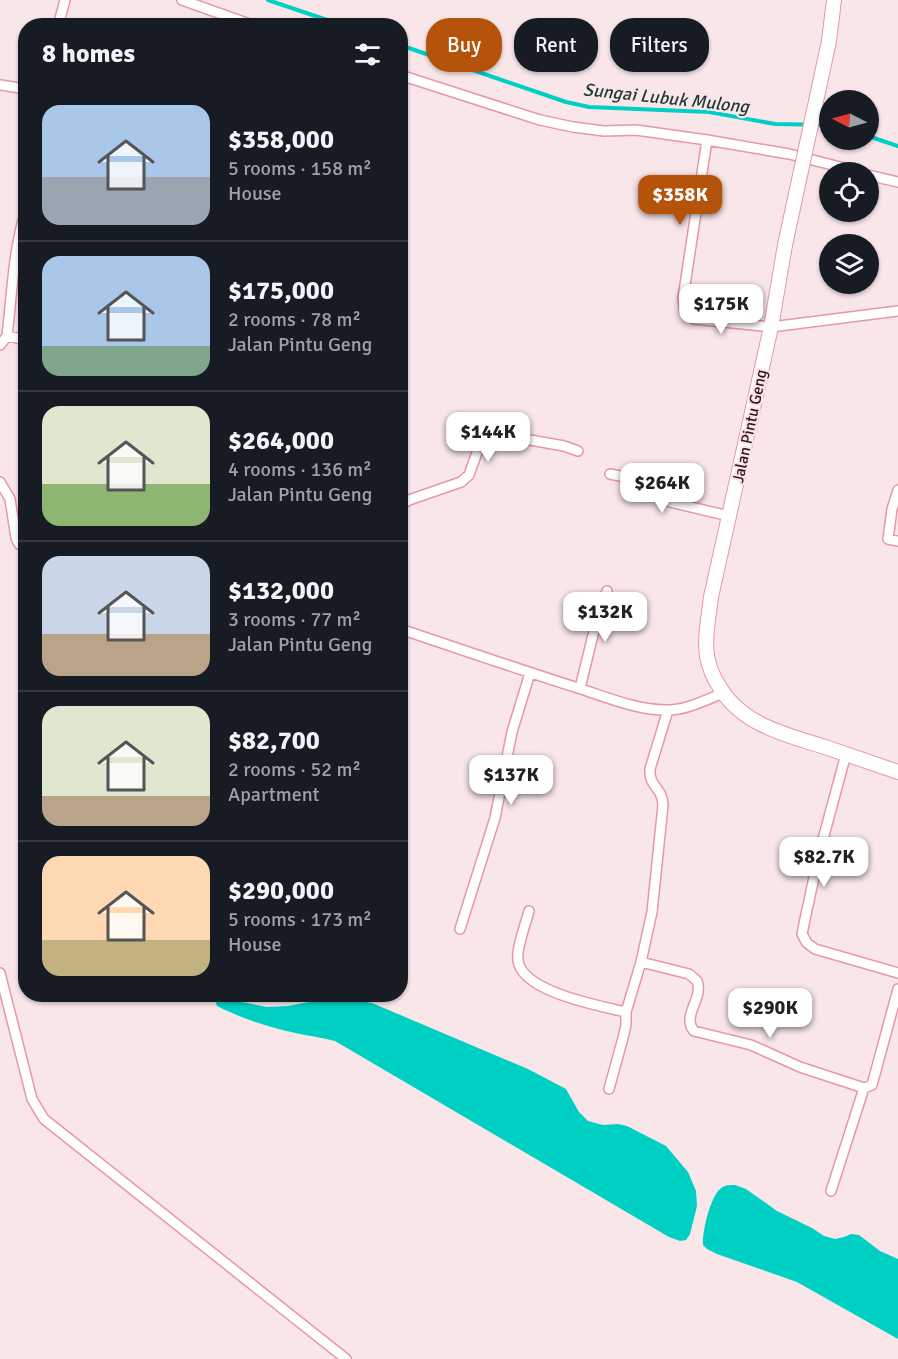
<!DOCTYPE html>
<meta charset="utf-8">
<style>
:root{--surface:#171b24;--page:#20242c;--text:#f1f3f6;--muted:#9ea1a6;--line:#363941;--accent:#b45309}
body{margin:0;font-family:Signika,sans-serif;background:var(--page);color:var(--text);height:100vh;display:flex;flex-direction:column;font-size:22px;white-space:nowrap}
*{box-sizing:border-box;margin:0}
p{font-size:20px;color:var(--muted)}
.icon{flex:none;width:33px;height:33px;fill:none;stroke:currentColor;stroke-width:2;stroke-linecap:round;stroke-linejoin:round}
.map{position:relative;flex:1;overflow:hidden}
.side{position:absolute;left:18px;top:18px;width:390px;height:984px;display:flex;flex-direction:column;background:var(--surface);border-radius:24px;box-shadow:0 2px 4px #0004}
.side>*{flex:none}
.guide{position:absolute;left:426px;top:18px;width:381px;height:54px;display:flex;gap:12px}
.needle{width:39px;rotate:276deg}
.fabs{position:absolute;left:819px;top:90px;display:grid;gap:12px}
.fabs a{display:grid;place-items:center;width:60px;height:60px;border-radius:50%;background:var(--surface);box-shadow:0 2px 4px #0004;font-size:30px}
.price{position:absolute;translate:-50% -51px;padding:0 14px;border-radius:12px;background:#fff;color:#222;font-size:20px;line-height:39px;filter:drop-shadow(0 2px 3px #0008)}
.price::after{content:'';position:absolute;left:50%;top:36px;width:18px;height:14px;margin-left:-9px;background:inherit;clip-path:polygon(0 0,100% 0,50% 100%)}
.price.selected{background:var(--accent);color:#fff}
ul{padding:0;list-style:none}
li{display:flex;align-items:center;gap:18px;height:150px;padding:0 24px}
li+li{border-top:2px solid var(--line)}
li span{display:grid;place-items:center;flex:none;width:168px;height:120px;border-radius:18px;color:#555}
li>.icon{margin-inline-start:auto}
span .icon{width:72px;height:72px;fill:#fffc;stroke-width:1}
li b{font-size:26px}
h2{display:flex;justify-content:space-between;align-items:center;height:72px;padding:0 24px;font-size:26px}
.chip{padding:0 21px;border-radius:24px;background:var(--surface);box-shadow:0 2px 4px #0004;font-size:21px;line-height:54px}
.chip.selected{background:var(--accent);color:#fff}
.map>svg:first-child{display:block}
.water{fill:#00d0c4}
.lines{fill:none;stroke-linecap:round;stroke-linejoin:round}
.stream{stroke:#00d0c4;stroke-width:4}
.minor-casing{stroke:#e897a6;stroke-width:12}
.secondary-casing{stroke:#e897a6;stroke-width:16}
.minor{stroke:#fff;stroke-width:9}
.secondary{stroke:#fff;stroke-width:14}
.secondary-bridge-casing{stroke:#e897a6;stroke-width:16;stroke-linecap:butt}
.secondary-bridge{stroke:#fff;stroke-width:14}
.labels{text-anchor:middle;stroke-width:4.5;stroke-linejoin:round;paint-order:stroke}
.street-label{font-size:16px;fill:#34161d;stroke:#f8e6e9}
.water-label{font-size:18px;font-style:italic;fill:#1e3836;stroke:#f8e6e9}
</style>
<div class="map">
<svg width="898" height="1359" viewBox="0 0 898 1359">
<rect width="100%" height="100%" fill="#f8e6e9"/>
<path class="water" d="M 222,998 L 267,1007 L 288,1006 L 330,998 L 347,998 L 372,1003 L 528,1069 L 566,1089 L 579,1112 L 588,1121 L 603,1125 L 618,1124 L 627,1126 L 666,1146 L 688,1172 L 696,1191 L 697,1206 L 690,1234 L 686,1240 L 680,1241 L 669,1237 L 335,1041 C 315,1036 295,1034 275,1028 C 256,1023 235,1015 217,1006 L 216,1003 L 218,1000 Z
M 735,1185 L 746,1189 L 777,1211 L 812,1228 L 824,1236 L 835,1239 L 844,1237 L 851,1234 L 859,1235 L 880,1251 L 898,1259 L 898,1339 L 797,1282 L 717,1254 L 707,1249 L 703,1245 C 702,1232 711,1190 725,1186 C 725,1185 734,1185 735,1185 Z"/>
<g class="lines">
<path class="stream" d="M 268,0 L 345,26
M 400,45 L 566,102 L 589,107 L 709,112 L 775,124 L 830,125
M 868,136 L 898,146"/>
<g class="minor-casing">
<path id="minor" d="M 182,0 L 255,26
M 58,26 L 65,0
M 400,75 L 540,120 L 573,127 L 604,131 L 636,130 L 707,140 L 789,154 L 860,172
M 0,85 L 26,89
M 707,140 L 683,298 L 685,312 L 694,319 L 771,327 L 898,311
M 868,175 L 898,182
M 7,336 L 26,340
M 0,345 L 7,336 C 12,295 13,250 26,210
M 610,474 L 654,483 C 661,489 661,498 670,502 L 729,516
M 0,482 L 10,499 L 16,538 L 19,544 L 26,546
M 898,490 L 892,509 L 888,539 L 898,541
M 400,506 L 402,504 L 409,500 L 461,482 L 469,475 L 481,441 L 487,435 L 496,434 L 564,446 L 578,451
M 400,629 C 460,649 518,669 578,688 C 606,697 636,710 666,710 C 684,711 706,700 723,693
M 580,688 L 593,635 L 607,591
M 846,754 L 819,854 L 804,924 L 802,934 L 807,943 L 815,949 L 898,973
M 529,911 C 526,923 516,949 518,960 C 521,992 601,1006 626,1012
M 460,929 L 495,818 L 512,732 L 530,673
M 641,962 L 689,974 L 697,981 C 704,998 681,1016 694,1031 L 751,1045 L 800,1067 L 864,1088 L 872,1085 L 898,989
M 0,973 L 32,1099 L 44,1119 L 346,1359
M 609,1089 L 623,1038 L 626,1025 L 626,1012 L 641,962 L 652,912 L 663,805 C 662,786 649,788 650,769 L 668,710
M 831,1191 L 864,1088"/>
</g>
<g class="secondary-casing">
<path id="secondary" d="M 829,41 L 834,0
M 785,245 L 771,327 L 711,597 C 709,616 704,637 707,656 C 709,667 713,677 719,686 C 742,726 788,735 828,748 C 852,756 875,764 898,772"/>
</g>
<use href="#minor" class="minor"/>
<use href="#secondary" class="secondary"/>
<g class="secondary-bridge-casing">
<path id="secondary-bridge" d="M 785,245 L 829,41"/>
</g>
<use href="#secondary-bridge" class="secondary-bridge"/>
</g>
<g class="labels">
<g class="street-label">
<text transform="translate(749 426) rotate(-78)" y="6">Jalan Pintu Geng</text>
</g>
<g class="water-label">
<text transform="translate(666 98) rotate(6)" y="6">Sungai Lubuk Mulong</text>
</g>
</g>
</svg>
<div class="fabs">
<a><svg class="needle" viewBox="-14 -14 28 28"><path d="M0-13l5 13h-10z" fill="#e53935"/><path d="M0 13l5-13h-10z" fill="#9ea1a6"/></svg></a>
<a><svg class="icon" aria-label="locate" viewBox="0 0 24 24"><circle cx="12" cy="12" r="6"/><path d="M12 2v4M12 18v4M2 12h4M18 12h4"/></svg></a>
<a><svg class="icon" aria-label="layers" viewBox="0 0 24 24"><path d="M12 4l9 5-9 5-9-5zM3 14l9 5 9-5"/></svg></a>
</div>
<b class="price selected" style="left:680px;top:226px">$358K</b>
<b class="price" style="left:721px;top:335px">$175K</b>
<b class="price" style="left:488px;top:463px">$144K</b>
<b class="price" style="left:662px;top:514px">$264K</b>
<b class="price" style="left:605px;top:643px">$132K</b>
<b class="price" style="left:511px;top:806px">$137K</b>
<b class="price" style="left:824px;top:888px">$82.7K</b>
<b class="price" style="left:770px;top:1039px">$290K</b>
<div class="guide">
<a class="chip selected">Buy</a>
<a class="chip">Rent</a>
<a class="chip">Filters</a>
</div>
<section class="side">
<h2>8 homes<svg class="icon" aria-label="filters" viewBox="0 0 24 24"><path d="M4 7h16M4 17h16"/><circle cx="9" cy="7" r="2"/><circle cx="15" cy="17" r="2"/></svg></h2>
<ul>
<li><span style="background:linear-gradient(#a9c7e8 60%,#9aa5b1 0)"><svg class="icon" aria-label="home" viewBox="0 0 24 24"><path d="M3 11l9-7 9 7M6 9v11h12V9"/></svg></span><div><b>$358,000</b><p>5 rooms · 158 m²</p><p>House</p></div></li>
<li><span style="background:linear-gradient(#a9c7e8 75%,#7fa58c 0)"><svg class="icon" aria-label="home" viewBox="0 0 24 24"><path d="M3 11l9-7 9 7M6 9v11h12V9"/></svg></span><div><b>$175,000</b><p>2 rooms · 78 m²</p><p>Jalan Pintu Geng</p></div></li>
<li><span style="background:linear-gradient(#dfe7d0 65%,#8fb573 0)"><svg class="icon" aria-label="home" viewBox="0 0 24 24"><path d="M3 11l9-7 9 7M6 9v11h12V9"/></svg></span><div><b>$264,000</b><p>4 rooms · 136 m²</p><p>Jalan Pintu Geng</p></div></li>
<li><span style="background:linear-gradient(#c9d6e8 65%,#b9a48a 0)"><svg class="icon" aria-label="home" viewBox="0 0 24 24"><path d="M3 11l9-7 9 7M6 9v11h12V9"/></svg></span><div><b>$132,000</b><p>3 rooms · 77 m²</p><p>Jalan Pintu Geng</p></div></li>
<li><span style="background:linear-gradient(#dfe7d0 75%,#b9a48a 0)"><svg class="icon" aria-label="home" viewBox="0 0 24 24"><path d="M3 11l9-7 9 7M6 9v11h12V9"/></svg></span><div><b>$82,700</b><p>2 rooms · 52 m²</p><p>Apartment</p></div></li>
<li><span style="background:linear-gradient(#ffd9b3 70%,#c2b280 0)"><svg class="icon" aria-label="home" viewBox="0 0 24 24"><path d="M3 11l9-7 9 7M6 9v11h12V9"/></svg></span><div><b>$290,000</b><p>5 rooms · 173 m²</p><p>House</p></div></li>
</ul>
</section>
</div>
